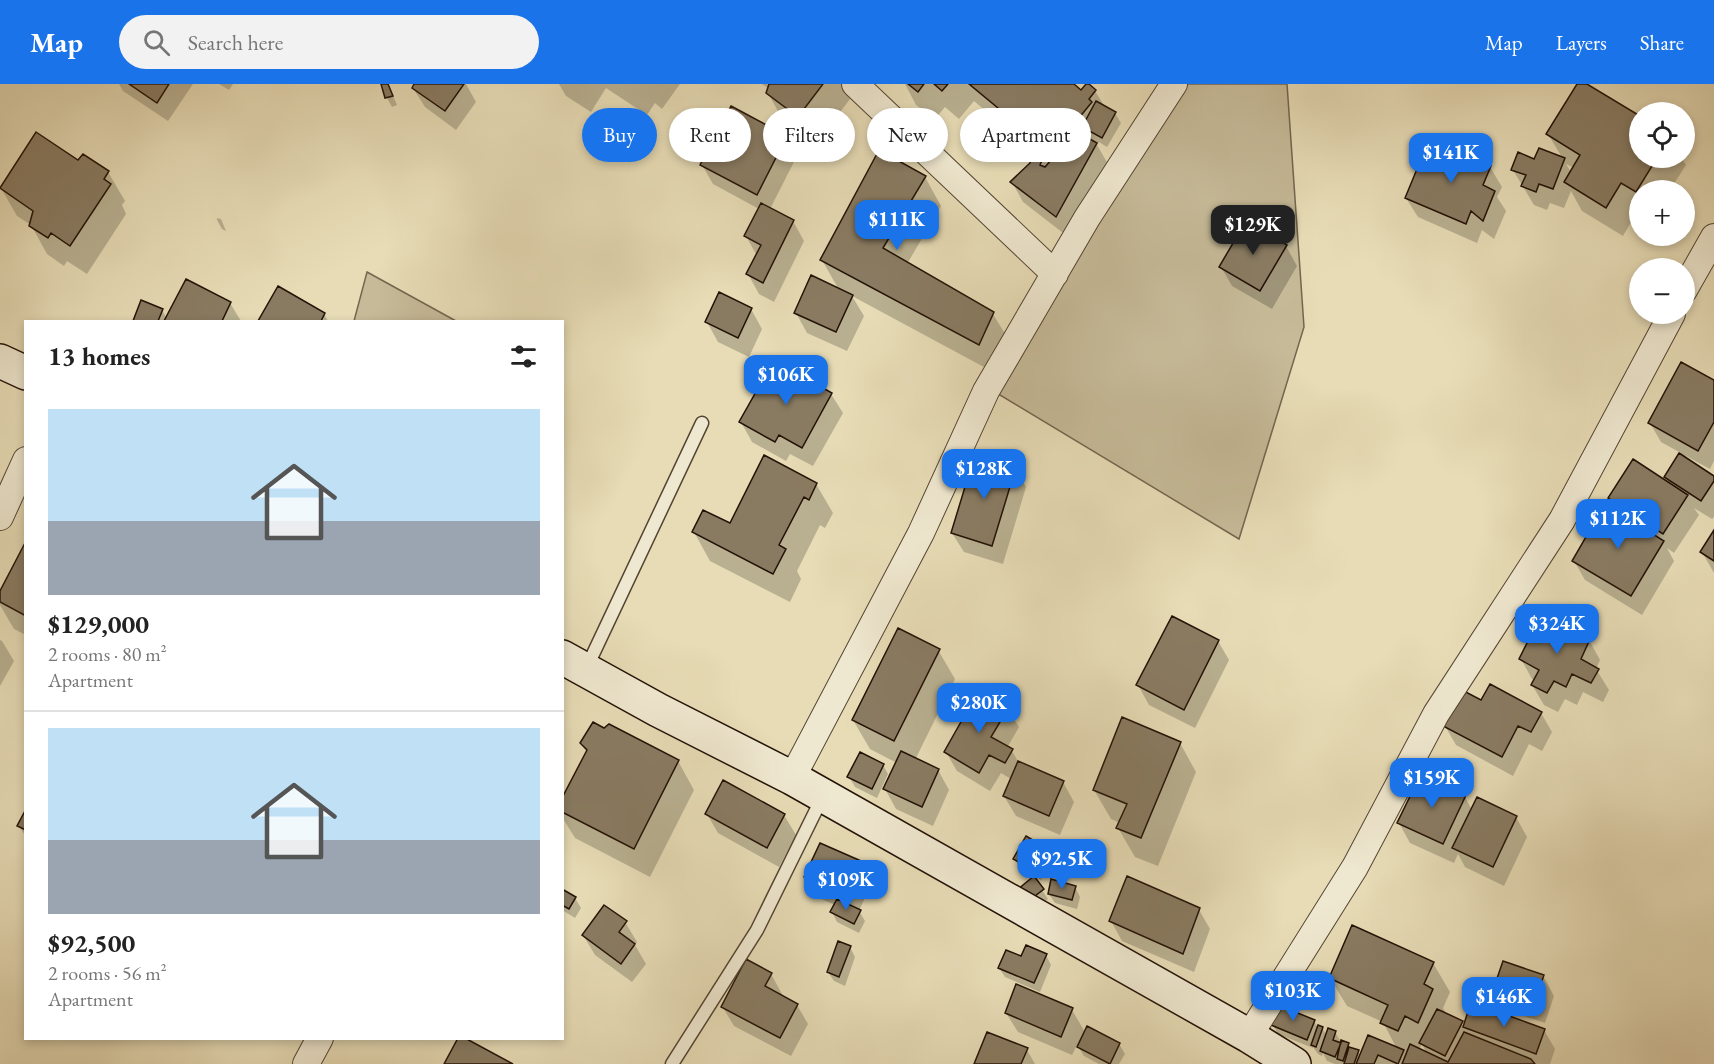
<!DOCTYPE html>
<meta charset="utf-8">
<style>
:root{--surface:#fff;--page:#f2f2f2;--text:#222;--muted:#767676;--line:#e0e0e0;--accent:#1a73e8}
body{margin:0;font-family:"EB Garamond",serif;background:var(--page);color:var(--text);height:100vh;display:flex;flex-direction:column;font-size:22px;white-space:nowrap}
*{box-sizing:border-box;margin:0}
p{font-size:20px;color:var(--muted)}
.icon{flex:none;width:33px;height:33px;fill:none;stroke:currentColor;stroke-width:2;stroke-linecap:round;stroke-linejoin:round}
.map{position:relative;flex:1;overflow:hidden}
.panel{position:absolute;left:24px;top:236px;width:540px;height:720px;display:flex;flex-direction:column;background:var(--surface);border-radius:0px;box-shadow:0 3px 9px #0003}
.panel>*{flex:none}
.hud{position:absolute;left:582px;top:24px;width:570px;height:54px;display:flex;gap:12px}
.tools{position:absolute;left:1629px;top:18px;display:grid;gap:12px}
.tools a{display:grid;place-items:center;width:66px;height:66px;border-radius:50%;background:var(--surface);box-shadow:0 3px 9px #0003;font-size:30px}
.price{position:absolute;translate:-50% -51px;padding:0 14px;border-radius:12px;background:var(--accent);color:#fff;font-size:20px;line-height:39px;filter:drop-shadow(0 2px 3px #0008)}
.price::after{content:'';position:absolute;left:50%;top:36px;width:18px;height:14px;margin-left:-9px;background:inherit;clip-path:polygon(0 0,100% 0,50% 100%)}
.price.active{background:#222;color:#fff}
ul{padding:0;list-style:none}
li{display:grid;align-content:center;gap:12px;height:318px;padding:0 24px}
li+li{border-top:2px solid var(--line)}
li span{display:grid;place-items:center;height:186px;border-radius:0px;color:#555}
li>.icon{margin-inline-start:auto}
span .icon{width:108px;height:108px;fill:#fffc;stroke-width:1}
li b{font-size:26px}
h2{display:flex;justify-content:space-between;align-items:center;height:72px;padding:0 24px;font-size:26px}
.tag{padding:0 21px;border-radius:27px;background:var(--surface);box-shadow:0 3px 9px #0003;font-size:21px;line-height:54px}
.tag.active{background:var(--accent);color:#fff}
header{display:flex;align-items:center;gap:36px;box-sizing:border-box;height:84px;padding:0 30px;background:var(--accent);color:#fff}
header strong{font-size:28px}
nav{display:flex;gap:33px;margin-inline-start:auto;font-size:21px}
.search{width:420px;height:54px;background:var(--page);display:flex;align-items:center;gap:15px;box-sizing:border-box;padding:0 21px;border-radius:33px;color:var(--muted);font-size:22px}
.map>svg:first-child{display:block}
.green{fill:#c6ba98;stroke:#74664f;stroke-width:1.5}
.shadow{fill:#0003;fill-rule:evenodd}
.building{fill:#897b62;stroke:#231206;stroke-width:1.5}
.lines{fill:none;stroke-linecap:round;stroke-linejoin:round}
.service-casing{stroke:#544432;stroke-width:15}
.minor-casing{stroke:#544432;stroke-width:28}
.secondary-casing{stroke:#231206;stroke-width:36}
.service{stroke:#efe8d0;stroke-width:12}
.minor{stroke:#efe8d0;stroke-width:26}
.secondary{stroke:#efe8d0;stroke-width:33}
</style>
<header>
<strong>Map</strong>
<div class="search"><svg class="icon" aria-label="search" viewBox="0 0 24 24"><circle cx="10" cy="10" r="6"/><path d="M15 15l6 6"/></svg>Search here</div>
<nav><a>Map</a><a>Layers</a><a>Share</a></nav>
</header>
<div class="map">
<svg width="1714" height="980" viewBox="0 0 1714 980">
<rect width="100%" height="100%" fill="#e7dcb6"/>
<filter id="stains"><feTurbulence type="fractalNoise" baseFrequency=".00333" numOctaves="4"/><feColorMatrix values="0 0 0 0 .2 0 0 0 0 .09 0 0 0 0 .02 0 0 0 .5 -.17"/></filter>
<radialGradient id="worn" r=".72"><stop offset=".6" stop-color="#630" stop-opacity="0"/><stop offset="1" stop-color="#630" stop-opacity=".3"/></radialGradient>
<path class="green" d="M 1163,0 L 1287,0 L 1304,243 L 1239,455 L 985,302 Z
M 367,188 L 456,237 L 354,237 Z"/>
<path class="shadow" d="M 119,0 L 193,0 L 168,37 L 123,7 Z
M 219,0 L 233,0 L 229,6 Z
M 382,0 L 388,0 L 397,21 L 392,23 L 387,14 Z
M 416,0 L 466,0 L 476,18 L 456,46 L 425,23 L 413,4 Z
M 559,0 L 680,0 L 662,25 L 655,19 L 647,31 L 606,4 L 591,28 L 566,12 Z
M 762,0 L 841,0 L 850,15 L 815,61 L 784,38 L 768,9 L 769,5 Z
M 905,0 L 1071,0 L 1081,8 L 1095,7 L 1105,23 L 1115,29 L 1121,39 L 1107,63 L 1099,58 L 1097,61 L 1108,80 L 1067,152 L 1023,118 L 1012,98 L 1031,80 L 1034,67 L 974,17 L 959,35 L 945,23 L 935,35 L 916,21 Z
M 1578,0 L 1585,0 L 1640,74 L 1681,74 L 1686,81 L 1670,106 L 1640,106 L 1640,128 L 1638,126 L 1623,152 L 1582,127 L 1571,107 L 1564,124 L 1550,119 L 1547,126 L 1534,121 L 1513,86 L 1535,77 L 1563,75 L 1548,50 ZM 1566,80 L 1574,84 L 1571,88 Z
M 786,53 L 797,72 L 770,125 L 793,137 L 804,157 L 774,218 L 759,210 L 748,190 L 757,172 L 746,152 L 759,125 L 713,100 L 702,81 Z
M 79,78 L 108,88 L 125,117 L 122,121 L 126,130 L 87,190 L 67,177 L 64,182 L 47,170 L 31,141 L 17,132 L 1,104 Z
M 1490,83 L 1502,103 L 1497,113 L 1506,127 L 1494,155 L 1482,146 L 1477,159 L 1418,133 L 1406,114 Z
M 925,93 L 941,122 L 907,180 L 993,230 L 1010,258 L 995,289 L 852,212 L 864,232 L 847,267 L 807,249 L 796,229 L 839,206 L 822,176 Z
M 217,134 L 221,135 L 226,147 L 222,145 L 217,136 Z
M 1286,162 L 1297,182 L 1272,225 L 1232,202 L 1221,183 Z
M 230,219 L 241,237 L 135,237 L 162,226 L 167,235 Z
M 751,225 L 762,245 L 749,273 L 718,258 L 707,238 Z
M 324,230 L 328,237 L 260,237 Z
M 1714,298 L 1714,377 L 1710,385 L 1686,372 L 1685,374 L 1714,394 L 1714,433 L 1712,435 L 1694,424 L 1699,431 L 1674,469 L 1667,464 L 1674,477 L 1642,531 L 1585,496 L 1574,477 L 1620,431 L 1610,414 L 1670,401 L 1666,393 L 1681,369 L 1661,358 L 1650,339 Z
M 831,310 L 843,329 L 813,382 L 790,370 L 786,377 L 752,358 L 741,338 Z
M 1015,384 L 1026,403 L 1003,480 L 964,468 L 952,449 Z
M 816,400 L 833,429 L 825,444 L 820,441 L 797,487 L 801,495 L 790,518 L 710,477 L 694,448 L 730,441 Z
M 1714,449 L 1714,489 L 1702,468 Z
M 26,460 L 26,551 L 14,545 L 0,521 L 0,511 Z
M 0,556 L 2,557 L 14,577 L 0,602 Z
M 1589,556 L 1600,576 L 1596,585 L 1609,606 L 1603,618 L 1583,608 L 1577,621 L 1565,615 L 1558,628 L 1544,621 L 1532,601 L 1535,596 L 1532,595 L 1521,575 Z
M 1218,557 L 1229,576 L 1195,644 L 1149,621 L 1138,601 Z
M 938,566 L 955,595 L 915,676 L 938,686 L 949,706 L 933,742 L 896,725 L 885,705 L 897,679 L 870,665 L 853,636 Z
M 1482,618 L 1541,629 L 1552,648 L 1542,667 L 1529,660 L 1513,692 L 1456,661 L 1445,642 Z
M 1007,624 L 1019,643 L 1007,664 L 1012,667 L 1019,679 L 1063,698 L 1074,718 L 1060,751 L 1016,732 L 1004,712 L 1011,695 L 1001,689 L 990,707 L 957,687 L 946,668 Z
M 605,646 L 678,677 L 694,706 L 650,793 L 575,754 L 562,733 L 562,717 L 587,669 L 582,659 Z
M 1180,659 L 1196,688 L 1158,782 L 1135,773 L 1118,744 L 1120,739 L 1111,735 L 1094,706 Z
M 883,681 L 888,690 L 877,714 L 855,703 L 849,693 Z
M 1465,713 L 1472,726 L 1516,733 L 1527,753 L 1504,802 L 1465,783 L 1458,770 L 1454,779 L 1410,759 L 1399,739 Z
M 26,729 L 26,753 L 19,742 Z
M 707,730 L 784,731 L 796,751 L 779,783 L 718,749 Z
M 1047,766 L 1053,776 L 1041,796 L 1020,784 L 1015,775 Z
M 860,778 L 872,798 L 859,827 L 865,837 L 859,849 L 837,838 L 832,828 L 835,821 L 817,813 L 806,793 Z
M 1034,794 L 1048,815 L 1033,827 Z
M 1075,803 L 1080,813 L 1077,825 L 1055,819 L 1049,810 Z
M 562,807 L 575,814 L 581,824 L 575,834 L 562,826 Z
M 1199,826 L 1210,845 L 1194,888 L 1122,857 L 1111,837 Z
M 625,838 L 637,858 L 635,861 L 646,880 L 632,898 L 595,871 L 583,851 Z
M 850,863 L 855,873 L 845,902 L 834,897 L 828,888 Z
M 1046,871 L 1051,881 L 1040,908 L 1005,893 L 999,884 L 1022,874 Z
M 1433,879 L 1450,908 L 1443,924 L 1447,931 L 1461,939 L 1464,943 L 1544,946 L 1555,965 L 1550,980 L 1335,980 L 1327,977 L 1323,969 L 1322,972 L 1318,970 L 1313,963 L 1313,964 L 1278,950 L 1272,940 L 1314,937 L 1317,942 L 1322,944 L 1327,952 L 1335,948 L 1341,958 L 1348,960 L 1351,965 L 1358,968 L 1361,973 L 1397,965 L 1383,938 L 1347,922 L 1330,894 ZM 1422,960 L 1427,970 L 1419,966 Z
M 771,890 L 782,910 L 781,912 L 797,921 L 808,940 L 791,972 L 734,942 L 722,922 Z
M 1543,892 L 1554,912 L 1545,939 L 1506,926 L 1495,906 Z
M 1072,926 L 1085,948 L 1119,960 L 1125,970 L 1119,980 L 1099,980 L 1084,972 L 1077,961 L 1072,971 L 1018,948 L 1006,929 Z
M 1027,966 L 1035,980 L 976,980 Z"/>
<path class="building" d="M 129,0 L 169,0 L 157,19 Z
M 381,0 L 388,0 L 393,12 L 385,14 Z
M 414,0 L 464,0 L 445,27 L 412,4 Z
M 769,0 L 823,0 L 798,33 L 766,9 Z
M 908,0 L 924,0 L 918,8 Z
M 934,0 L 948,0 L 942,7 Z
M 969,0 L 1074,0 L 1081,6 L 1086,0 L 1089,0 L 1096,6 L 1089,15 L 1092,18 L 1051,68 Z
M 1577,0 L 1587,0 L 1640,32 L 1640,74 L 1657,74 L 1636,108 L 1621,99 L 1606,124 L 1564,98 L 1580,71 L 1546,50 Z
M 1096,17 L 1116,28 L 1102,54 L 1082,43 Z
M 731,22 L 787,52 L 757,111 L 700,81 Z
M 1076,47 L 1097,59 L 1056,133 L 1010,98 L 1030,79 L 1033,62 L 1045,69 L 1040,81 L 1045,83 Z
M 36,48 L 78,76 L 83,70 L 109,87 L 104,95 L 111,100 L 70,162 L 51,149 L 48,154 L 29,142 L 33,127 L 0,104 Z
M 1429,56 L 1491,82 L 1483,101 L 1495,107 L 1483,137 L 1471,127 L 1466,140 L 1405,114 Z
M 1539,64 L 1565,74 L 1553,105 L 1539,100 L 1536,108 L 1521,102 L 1526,91 L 1511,86 L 1518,68 L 1534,75 Z
M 879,66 L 926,92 L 883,164 L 994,228 L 979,261 L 820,176 Z
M 761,119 L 794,136 L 763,199 L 746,190 L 761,161 L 744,152 Z
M 1246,137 L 1287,161 L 1260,207 L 1219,183 Z
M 811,191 L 853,211 L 836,248 L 794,229 Z
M 186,195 L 231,218 L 222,237 L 164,237 Z
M 278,202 L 325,229 L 321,237 L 258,237 Z
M 719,208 L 752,224 L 738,254 L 705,238 Z
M 141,216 L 163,225 L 158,237 L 133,237 Z
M 774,276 L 832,309 L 802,364 L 779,351 L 775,358 L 739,338 Z
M 1681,278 L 1714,296 L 1714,338 L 1698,367 L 1648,339 Z
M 1679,369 L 1714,392 L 1714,397 L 1701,417 L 1664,393 Z
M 975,370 L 1016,383 L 992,462 L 951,449 Z
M 764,371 L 817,399 L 809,416 L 804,413 L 779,461 L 786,465 L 773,490 L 692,448 L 703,426 L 730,439 Z
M 1633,375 L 1688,411 L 1663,450 L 1608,414 Z
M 1605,420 L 1664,457 L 1631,512 L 1572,477 Z
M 1714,446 L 1714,477 L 1700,468 Z
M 26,457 L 26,532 L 0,518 L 0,507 Z
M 1541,531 L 1590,555 L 1581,575 L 1599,585 L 1591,599 L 1572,590 L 1566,603 L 1554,597 L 1547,609 L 1531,601 L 1539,586 L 1519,575 Z
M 1172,532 L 1219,556 L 1184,626 L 1136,601 Z
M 898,544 L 940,565 L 894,657 L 852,636 Z
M 1490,600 L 1542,628 L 1531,648 L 1518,642 L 1502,673 L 1443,642 L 1462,606 L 1481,616 Z
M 979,606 L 1009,623 L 991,653 L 1013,665 L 1005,679 L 989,671 L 979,689 L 944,668 Z
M 1122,633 L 1181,658 L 1141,754 L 1116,744 L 1127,720 L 1093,706 Z
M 593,638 L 604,644 L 609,640 L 679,676 L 634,765 L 562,728 L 562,714 L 587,666 L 580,659 Z
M 901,667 L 939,685 L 922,723 L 883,705 Z
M 860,668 L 884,680 L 872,705 L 847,693 Z
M 1018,677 L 1064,697 L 1049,732 L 1003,712 Z
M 1421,690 L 1466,711 L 1443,760 L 1397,739 Z
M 723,696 L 785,730 L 767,764 L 705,730 Z
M 1477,713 L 1517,732 L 1493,783 L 1452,764 Z
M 26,725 L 26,746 L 17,742 Z
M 1026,752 L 1048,765 L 1035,787 L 1013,775 Z
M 820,759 L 861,777 L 846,812 L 804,793 Z
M 1034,792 L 1044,805 L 1027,818 L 1017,806 Z
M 1127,792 L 1200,824 L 1183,870 L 1109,837 Z
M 1051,795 L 1076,802 L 1072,816 L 1048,810 Z
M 562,805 L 576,813 L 569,825 L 562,821 Z
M 837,815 L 861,826 L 854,840 L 830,828 Z
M 604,821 L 627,837 L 619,848 L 635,860 L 621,880 L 582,851 Z
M 1352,841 L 1434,878 L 1424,900 L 1433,905 L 1418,939 L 1405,932 L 1398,947 L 1380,939 L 1388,921 L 1329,894 Z
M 838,857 L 851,862 L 839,893 L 827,888 Z
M 1026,861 L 1047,870 L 1034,899 L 998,884 L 1006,866 L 1021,872 Z
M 746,875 L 772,889 L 765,902 L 798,920 L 780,954 L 721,923 Z
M 1503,877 L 1544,891 L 1534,920 L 1493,906 Z
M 1016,900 L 1073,924 L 1061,953 L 1005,929 Z
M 1471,918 L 1545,945 L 1536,970 L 1463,943 Z
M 1278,921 L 1315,936 L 1307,956 L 1271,941 Z
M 1437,925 L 1463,937 L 1445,972 L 1419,959 Z
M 1318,941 L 1323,943 L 1316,963 L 1311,961 Z
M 1087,942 L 1120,959 L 1110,980 L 1077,963 Z
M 1328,944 L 1336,947 L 1333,956 L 1341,959 L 1335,973 L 1320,967 Z
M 987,948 L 1028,964 L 1021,980 L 974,980 Z
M 1464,948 L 1531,975 L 1535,980 L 1402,980 L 1410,960 L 1448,978 Z
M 1368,951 L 1404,966 L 1398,980 L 1378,971 L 1374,980 L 1356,980 Z
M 458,954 L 465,954 L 513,980 L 444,980 Z
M 1341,956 L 1349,959 L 1343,977 L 1337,975 Z
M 1349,963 L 1359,966 L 1354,980 L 1344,980 Z"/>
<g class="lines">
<g class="service-casing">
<path id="service" d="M 586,585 L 702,339
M 672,980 L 757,846 L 823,712"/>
</g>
<g class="minor-casing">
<path id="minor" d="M 855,0 L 1055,190
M 1684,206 L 1714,153
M 0,433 L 26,376
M 792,694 L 921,449 L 986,307 L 1087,134 L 1174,0
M 1249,952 L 1355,783 L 1436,630 L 1562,436 L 1672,230
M 306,980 L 320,954"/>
</g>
<g class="secondary-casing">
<path id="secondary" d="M 0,277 L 26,289
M 562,573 L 658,626 L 792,694 L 1249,952 L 1294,980"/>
</g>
<use href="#service" class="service"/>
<use href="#minor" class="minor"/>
<use href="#secondary" class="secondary"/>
</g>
<rect width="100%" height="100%" filter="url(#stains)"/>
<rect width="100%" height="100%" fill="url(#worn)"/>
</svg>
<div class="tools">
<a><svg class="icon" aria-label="locate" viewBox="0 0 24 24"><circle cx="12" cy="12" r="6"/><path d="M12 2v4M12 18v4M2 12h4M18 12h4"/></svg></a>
<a>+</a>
<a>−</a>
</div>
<b class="price" style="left:1451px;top:100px">$141K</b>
<b class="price" style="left:897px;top:167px">$111K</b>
<b class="price active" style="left:1253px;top:172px">$129K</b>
<b class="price" style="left:786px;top:322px">$106K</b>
<b class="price" style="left:984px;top:416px">$128K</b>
<b class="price" style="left:1618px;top:466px">$112K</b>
<b class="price" style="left:1557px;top:571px">$324K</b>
<b class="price" style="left:979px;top:650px">$280K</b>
<b class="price" style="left:1432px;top:725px">$159K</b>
<b class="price" style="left:1062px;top:806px">$92.5K</b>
<b class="price" style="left:846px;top:827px">$109K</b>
<b class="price" style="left:1293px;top:938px">$103K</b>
<b class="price" style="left:1504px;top:944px">$146K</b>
<div class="hud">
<a class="tag active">Buy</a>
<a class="tag">Rent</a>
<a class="tag">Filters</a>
<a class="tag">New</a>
<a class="tag">Apartment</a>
</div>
<section class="panel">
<h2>13 homes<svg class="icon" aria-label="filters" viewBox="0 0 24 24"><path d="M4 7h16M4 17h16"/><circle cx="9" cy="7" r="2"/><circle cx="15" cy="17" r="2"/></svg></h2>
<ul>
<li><span style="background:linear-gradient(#bfe0f5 60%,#9aa5b1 0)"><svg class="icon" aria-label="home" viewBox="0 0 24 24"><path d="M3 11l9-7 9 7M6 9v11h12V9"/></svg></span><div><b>$129,000</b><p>2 rooms · 80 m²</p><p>Apartment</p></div></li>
<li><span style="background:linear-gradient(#bfe0f5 60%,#9aa5b1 0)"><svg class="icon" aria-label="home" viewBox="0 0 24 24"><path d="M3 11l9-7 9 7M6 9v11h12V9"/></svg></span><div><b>$92,500</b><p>2 rooms · 56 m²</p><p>Apartment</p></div></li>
</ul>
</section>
</div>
